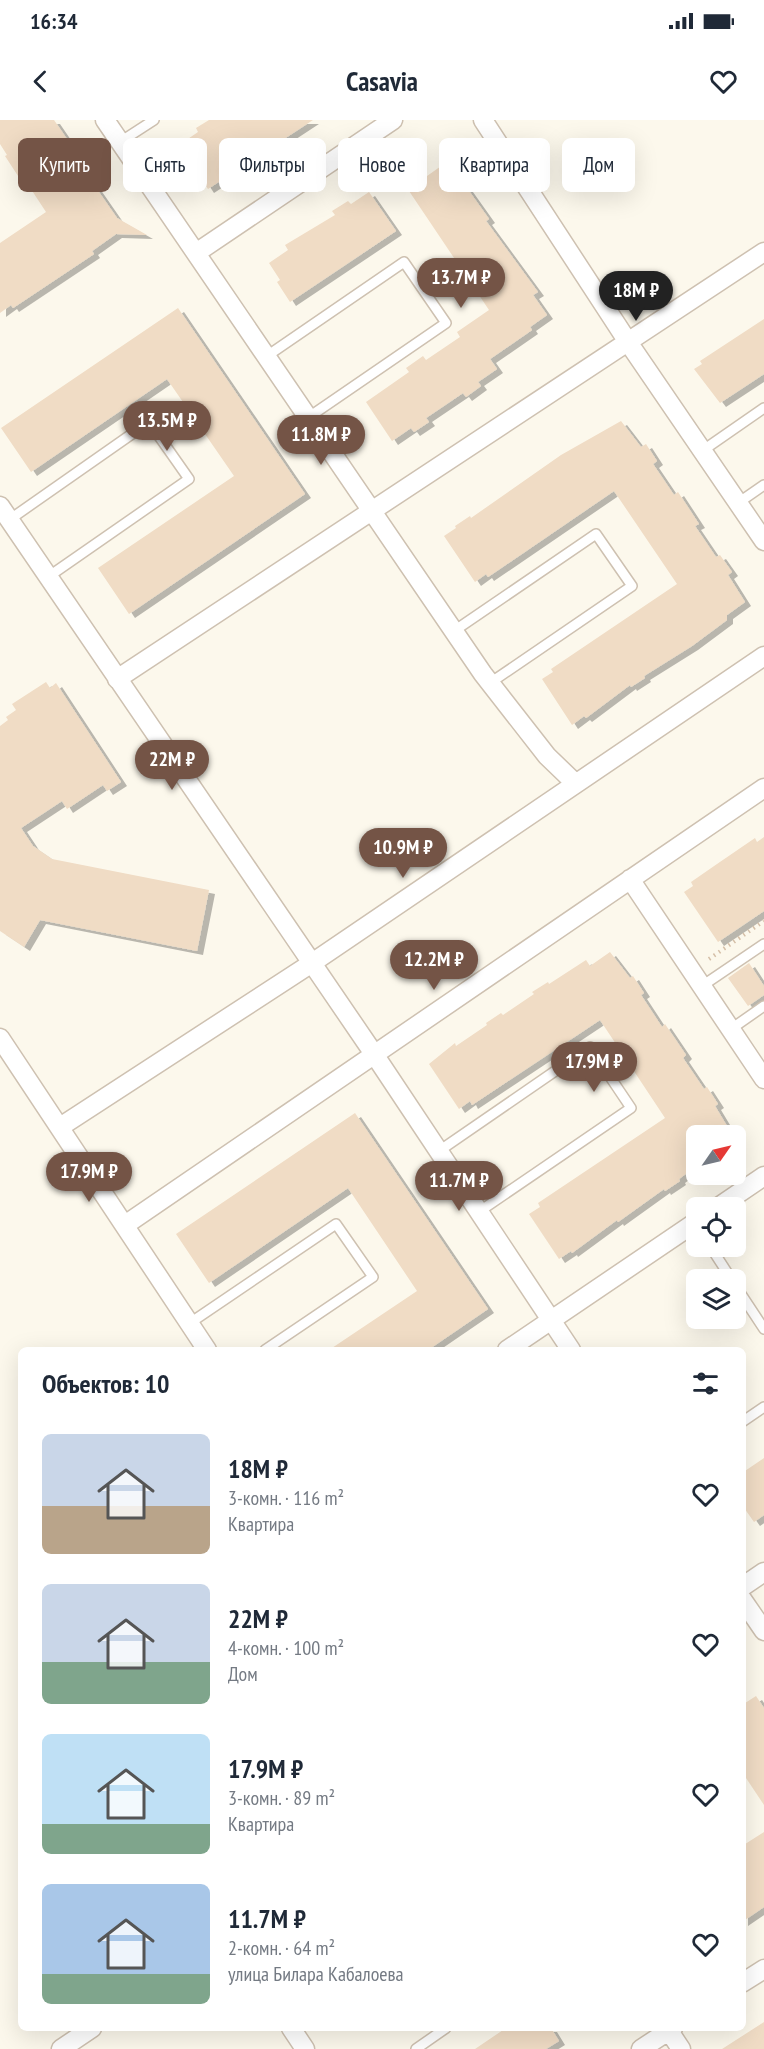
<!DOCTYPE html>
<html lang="ru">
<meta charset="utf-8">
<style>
:root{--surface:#fff;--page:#f2f2f3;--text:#1f2937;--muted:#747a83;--accent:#745446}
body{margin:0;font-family:"PT Sans Narrow",sans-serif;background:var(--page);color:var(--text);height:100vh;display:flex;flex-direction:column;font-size:22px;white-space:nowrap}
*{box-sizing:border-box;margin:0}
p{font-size:20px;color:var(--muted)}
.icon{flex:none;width:33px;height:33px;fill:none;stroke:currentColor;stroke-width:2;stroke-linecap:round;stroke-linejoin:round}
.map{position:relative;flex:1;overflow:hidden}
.sheet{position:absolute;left:18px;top:1227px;width:728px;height:684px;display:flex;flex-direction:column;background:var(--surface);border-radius:9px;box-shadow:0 6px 24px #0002}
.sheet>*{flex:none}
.banner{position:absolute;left:18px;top:18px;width:729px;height:54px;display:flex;gap:12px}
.needle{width:39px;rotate:56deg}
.fabs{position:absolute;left:686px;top:1005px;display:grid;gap:12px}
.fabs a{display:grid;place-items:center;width:60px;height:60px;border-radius:9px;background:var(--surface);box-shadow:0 6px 24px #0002;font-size:30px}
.price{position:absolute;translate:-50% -51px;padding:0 14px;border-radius:21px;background:var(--accent);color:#fff;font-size:20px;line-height:39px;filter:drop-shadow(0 2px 3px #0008)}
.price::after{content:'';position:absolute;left:50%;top:36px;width:18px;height:14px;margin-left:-9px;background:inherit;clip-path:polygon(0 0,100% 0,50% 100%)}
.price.on{background:#222;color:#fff}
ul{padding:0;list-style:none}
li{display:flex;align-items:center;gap:18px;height:150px;padding:0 24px}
li span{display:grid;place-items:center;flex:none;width:168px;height:120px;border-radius:9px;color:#555}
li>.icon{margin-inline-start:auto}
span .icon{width:72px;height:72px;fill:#fffc;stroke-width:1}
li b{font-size:26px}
h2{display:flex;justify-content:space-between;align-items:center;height:72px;padding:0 24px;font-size:26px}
.chip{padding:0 21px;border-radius:9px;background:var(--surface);box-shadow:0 6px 24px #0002;font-size:21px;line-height:54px}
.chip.on{background:var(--accent);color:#fff}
.status{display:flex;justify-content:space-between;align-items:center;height:42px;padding:0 30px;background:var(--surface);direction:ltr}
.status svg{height:16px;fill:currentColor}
header{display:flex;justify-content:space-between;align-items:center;height:78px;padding:0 24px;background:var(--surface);font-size:27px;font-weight:700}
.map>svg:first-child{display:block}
.building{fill:#f0dcc5;filter:url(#shadow)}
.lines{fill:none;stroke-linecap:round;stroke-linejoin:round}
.service-casing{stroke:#cec1b1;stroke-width:12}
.minor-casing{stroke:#cec1b1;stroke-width:21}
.path{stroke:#d5bfa7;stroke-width:4;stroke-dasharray:1.5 4.5;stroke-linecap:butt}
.service{stroke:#fff;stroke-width:9}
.minor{stroke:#fff;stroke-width:18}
</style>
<div class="status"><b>16:34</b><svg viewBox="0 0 49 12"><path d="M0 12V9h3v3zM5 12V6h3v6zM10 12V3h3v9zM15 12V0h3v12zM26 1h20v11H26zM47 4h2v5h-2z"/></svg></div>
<header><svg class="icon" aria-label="back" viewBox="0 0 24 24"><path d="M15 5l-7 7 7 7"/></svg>Casavia<svg class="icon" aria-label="heart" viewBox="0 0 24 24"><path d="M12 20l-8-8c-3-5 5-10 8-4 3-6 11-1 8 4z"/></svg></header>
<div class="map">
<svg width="764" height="1929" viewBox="0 0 764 1929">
<defs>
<filter id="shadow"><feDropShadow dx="6" dy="4" stdDeviation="0" flood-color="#0004"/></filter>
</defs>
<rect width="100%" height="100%" fill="#fcf8ec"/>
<path class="building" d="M 0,0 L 54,0 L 95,60 L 92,62 L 117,98 L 147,115 L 116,114 L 92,131 L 94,134 L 13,188 L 11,185 L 0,193 L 0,123 L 46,92 L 23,57 L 20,59 L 5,36 L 7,35 L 0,24 Z
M 209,0 L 313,0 L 208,69 L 179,25 L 198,12 L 196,8 Z
M 444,44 L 457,64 L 462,61 L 489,99 L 486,101 L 538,172 L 533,175 L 547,195 L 530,207 L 532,210 L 490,239 L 497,249 L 478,262 L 481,266 L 466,277 L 463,273 L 426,298 L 429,302 L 414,312 L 411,308 L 392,321 L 366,282 L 409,252 L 406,248 L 423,236 L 426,240 L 460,217 L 457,212 L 489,190 L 405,65 L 425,52 L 427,56 Z
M 369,72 L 396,111 L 290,182 L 277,162 L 280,160 L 269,143 L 288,130 L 285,125 L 335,95 L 332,91 L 348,81 L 351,84 Z
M 178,188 L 305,374 L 129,494 L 98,448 L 234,356 L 167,259 L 31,352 L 1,308 Z
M 764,199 L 764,254 L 720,283 L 694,249 L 702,244 L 700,241 Z
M 621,301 L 641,327 L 646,324 L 657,341 L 653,344 L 674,375 L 678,372 L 699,404 L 695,406 L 716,437 L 720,435 L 732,452 L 728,455 L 745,482 L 727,495 L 727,500 L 692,526 L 644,556 L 645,558 L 631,567 L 630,565 L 586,598 L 584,596 L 572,605 L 542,559 L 553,552 L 551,549 L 677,464 L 614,371 L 488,457 L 486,454 L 475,462 L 444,416 L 456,408 L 455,406 L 470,396 L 471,398 L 561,335 Z
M 46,562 L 50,568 L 56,563 L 121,662 L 107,671 L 103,665 L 67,689 L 62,681 L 21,708 L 33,726 L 52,739 L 209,770 L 197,831 L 40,800 L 24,827 L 0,811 L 0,606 L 8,600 L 6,597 L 16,590 L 12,584 Z
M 764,717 L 764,791 L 718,822 L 684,772 L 693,766 L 691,762 L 717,744 L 755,718 L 757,722 Z
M 610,832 L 630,858 L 633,856 L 644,873 L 641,875 L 662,907 L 665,904 L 686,935 L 683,938 L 704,969 L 707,967 L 718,984 L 715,986 L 733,1016 L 696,1016 L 696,1041 L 688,1046 L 691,1050 L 679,1059 L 680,1061 L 665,1071 L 664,1069 L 618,1102 L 617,1100 L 572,1133 L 571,1131 L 559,1139 L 529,1094 L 540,1087 L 538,1083 L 665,998 L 600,900 L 472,985 L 470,981 L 459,989 L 429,944 L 455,923 L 456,926 L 487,905 L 486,903 L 501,893 L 503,895 L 534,874 L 532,872 L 548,862 L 549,864 L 586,840 L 590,846 Z
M 749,843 L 764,866 L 764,875 L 748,886 L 728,858 Z
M 355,993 L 488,1189 L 428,1230 L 329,1230 L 417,1171 L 348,1068 L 209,1163 L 176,1114 Z
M 764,1338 L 764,1395 L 754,1402 L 742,1385 L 742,1353 Z
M 756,1576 L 764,1588 L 764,1685 L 742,1652 L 742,1585 Z
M 764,1712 L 764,1787 L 742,1802 L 742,1726 Z
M 764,1902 L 764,1929 L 722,1929 Z
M 506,1908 L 551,1908 L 559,1921 L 546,1929 L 475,1929 Z"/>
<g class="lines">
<g class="service-casing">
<path id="service" d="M 120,22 L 154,0
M 267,236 L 404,142 L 446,203 L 309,297
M 702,331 L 764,288
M 738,383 L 764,365
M 9,400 L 149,302 L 189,359 L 48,457
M 454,511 L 596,414 L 632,466 L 490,563
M 702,866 L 764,824
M 731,909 L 764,886
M 439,1031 L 590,927 L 631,988 L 480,1091
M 710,1126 L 732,1160
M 735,1165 L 764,1209
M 190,1203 L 336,1104 L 373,1157 L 265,1230
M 742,1302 L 764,1287
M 416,1929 L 446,1908"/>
</g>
<g class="minor-casing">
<path id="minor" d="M 105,0 L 483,554 L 547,636 L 575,663
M 483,0 L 628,222 L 764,421
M 196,133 L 393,0
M 0,386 L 374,934 L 571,1230
M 117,559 L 764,132
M 630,759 L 764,959
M 0,918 L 207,1230
M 60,1007 L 312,843 L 764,536
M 717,1088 L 764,1056
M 125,1105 L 764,668
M 507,1230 L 696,1102
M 742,1467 L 764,1452
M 742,1479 L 764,1511
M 742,1863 L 764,1849
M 291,1908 L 305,1929
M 667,1908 L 681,1929
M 61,1929 L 92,1908
M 641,1929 L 673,1908"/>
</g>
<path class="path" d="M 709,839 L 764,801"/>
<use href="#service" class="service"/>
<use href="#minor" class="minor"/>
</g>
</svg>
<div class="fabs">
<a><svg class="needle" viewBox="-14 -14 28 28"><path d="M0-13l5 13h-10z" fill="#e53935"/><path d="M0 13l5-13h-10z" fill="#747a83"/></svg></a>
<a><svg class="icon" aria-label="locate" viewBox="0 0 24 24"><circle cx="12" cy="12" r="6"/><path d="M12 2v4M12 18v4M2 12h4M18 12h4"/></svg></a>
<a><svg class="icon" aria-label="layers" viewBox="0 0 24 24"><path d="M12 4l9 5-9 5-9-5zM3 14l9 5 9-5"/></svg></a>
</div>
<b class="price" style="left:461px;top:189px">13.7M ₽</b>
<b class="price on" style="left:636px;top:202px">18M ₽</b>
<b class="price" style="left:167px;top:332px">13.5M ₽</b>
<b class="price" style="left:321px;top:346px">11.8M ₽</b>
<b class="price" style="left:172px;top:671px">22M ₽</b>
<b class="price" style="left:403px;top:759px">10.9M ₽</b>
<b class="price" style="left:434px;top:871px">12.2M ₽</b>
<b class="price" style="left:594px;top:973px">17.9M ₽</b>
<b class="price" style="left:89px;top:1083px">17.9M ₽</b>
<b class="price" style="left:459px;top:1092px">11.7M ₽</b>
<div class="banner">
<a class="chip on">Купить</a>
<a class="chip">Снять</a>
<a class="chip">Фильтры</a>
<a class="chip">Новое</a>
<a class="chip">Квартира</a>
<a class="chip">Дом</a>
</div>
<section class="sheet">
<h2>Объектов: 10<svg class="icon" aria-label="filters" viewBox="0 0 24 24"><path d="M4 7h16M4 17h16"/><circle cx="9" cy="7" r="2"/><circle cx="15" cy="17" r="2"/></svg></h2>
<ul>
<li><span style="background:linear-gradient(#c9d6e8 60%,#b9a48a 0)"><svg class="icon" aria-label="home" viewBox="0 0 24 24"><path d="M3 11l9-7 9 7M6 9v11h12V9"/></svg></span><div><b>18M ₽</b><p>3-комн. · 116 m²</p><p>Квартира</p></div><svg class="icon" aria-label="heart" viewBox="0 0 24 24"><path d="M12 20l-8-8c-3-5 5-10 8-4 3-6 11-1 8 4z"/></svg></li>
<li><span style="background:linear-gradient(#c9d6e8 65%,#7fa58c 0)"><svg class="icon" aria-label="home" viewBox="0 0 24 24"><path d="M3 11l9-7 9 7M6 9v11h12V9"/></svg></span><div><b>22M ₽</b><p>4-комн. · 100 m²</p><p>Дом</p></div><svg class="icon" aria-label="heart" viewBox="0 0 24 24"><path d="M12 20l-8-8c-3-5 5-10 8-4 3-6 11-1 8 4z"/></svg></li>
<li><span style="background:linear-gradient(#bfe0f5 75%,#7fa58c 0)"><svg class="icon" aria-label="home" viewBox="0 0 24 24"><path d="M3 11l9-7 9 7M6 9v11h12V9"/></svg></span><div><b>17.9M ₽</b><p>3-комн. · 89 m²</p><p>Квартира</p></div><svg class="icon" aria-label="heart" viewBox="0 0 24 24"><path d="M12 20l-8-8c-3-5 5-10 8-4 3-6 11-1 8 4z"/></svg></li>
<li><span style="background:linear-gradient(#a9c7e8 75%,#7fa58c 0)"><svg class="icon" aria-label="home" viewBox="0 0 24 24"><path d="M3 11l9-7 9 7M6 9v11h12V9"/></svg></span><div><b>11.7M ₽</b><p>2-комн. · 64 m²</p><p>улица Билара Кабалоева</p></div><svg class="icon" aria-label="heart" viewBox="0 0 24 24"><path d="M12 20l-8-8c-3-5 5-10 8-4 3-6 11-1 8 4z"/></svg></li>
</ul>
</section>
</div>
